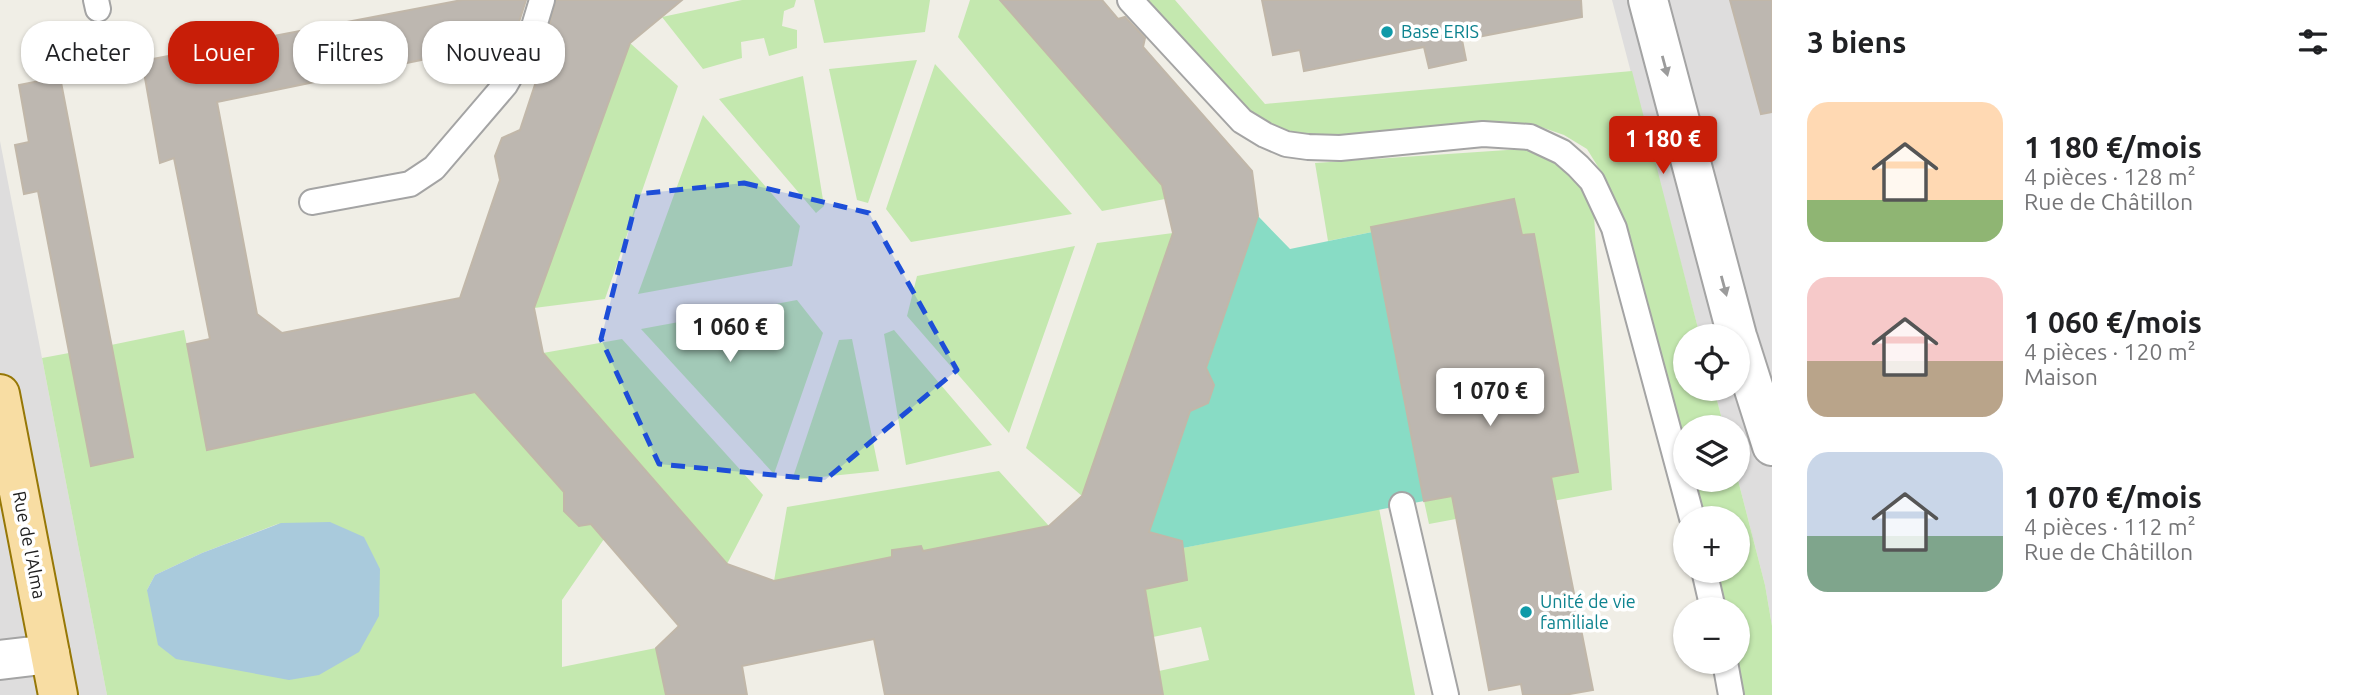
<!DOCTYPE html>
<html lang="fr">
<meta charset="utf-8">
<style>
:root{--surface:#fff;--page:#f6f6f6;--text:#202124;--muted:#757577;--accent:#c81e08}
body{margin:0;font-family:Ubuntu,sans-serif;background:var(--page);color:var(--text);height:100vh;display:flex;flex-direction:column;font-size:26px;white-space:nowrap}
*{box-sizing:border-box;margin:0}
p{font-size:23px;color:var(--muted)}
.icon{flex:none;width:38px;height:38px;fill:none;stroke:currentColor;stroke-width:2;stroke-linecap:round;stroke-linejoin:round}
.map{position:relative;flex:1;overflow:hidden}
.drawer{display:flex;flex-direction:column;background:var(--surface);width:595px}
.drawer>*{flex:none}
.hud{position:absolute;left:21px;top:21px;width:665px;height:63px;display:flex;gap:14px}
.fabs{position:absolute;left:1673px;top:324px;display:grid;gap:14px}
.fabs a{display:grid;place-items:center;width:77px;height:77px;border-radius:50%;background:var(--surface);box-shadow:0 2px 5px #0004;font-size:35px}
.price{position:absolute;translate:-50% -60px;padding:0 16px;border-radius:7px;background:#fff;color:#222;font-size:23px;line-height:46px;filter:drop-shadow(0 2px 4px #0008)}
.price::after{content:'';position:absolute;left:50%;top:42px;width:21px;height:16px;margin-left:-10px;background:inherit;clip-path:polygon(0 0,100% 0,50% 100%)}
.price.selected{background:var(--accent);color:#fff}
ul{padding:0;list-style:none}
li{display:flex;align-items:center;gap:21px;height:175px;padding:0 35px}
li span{display:grid;place-items:center;flex:none;width:196px;height:140px;border-radius:21px;color:#555}
li>.icon{margin-inline-start:auto}
span .icon{width:84px;height:84px;fill:#fffc;stroke-width:1}
li b{font-size:30px}
h2{display:flex;justify-content:space-between;align-items:center;height:84px;padding:0 35px;font-size:30px}
.tag{padding:0 24px;border-radius:28px;background:var(--surface);box-shadow:0 2px 5px #0004;font-size:24px;line-height:63px}
.tag.selected{background:var(--accent);color:#fff}
main{display:flex;flex:1;min-height:0}
.map>svg:first-child{display:block}
.residential{fill:#dedddd}
.grass{fill:#c4e8af;fill-rule:evenodd}
.pitch{fill:#88dcc5}
.water{fill:#a9cadc}
.building{fill:#bdb7b0;stroke:#c1b7a9;stroke-width:2}
.lines{fill:none;stroke-linecap:round;stroke-linejoin:round}
.lane-casing{stroke:#a4a4a4;stroke-width:28}
.street-casing{stroke:#a4a4a4;stroke-width:42}
.primary-casing{stroke:#967706;stroke-width:42}
.lane{stroke:#fff;stroke-width:24}
.street{stroke:#fff;stroke-width:38}
.primary{stroke:#f8dda3;stroke-width:38}
.oneway{fill:#9b9b9b}
.marked{fill:#1d4ed8;fill-opacity:0.2;stroke:#1d4ed8;stroke-width:5;stroke-dasharray:14 9;stroke-linejoin:round}
.culture-dot{fill:#0f9aa8;stroke:#fff;stroke-width:2.5}
.labels{text-anchor:middle;stroke-width:7;stroke-linejoin:round;paint-order:stroke}
.culture-label{font-size:18px;fill:#0d838f;stroke:#fff;text-anchor:start}
.street-label{font-size:18px;fill:#202020;stroke:#fff}
</style>
<main>
<div class="map">
<svg width="1772" height="695" viewBox="0 0 1772 695">
<rect width="100%" height="100%" fill="#f0eee6"/>
<path class="residential" d="M 1612,0 L 1772,0 L 1772,626 L 1765,585 L 1738,480 L 1738,427 L 1724,427 L 1714,389 L 1738,388 L 1738,336 L 1700,336 Z
M 0,141 L 42,358 L 107,695 L 0,695 Z"/>
<path class="grass" d="M 742,0 L 796,0 L 794,7 L 784,11 L 782,26 L 797,30 L 797,48 L 769,56 L 764,38 L 741,42 L 742,58 L 703,69 L 662,17 Z
M 814,0 L 930,0 L 925,32 L 824,43 Z
M 970,0 L 1000,0 L 1162,185 L 1165,199 L 1102,211 L 958,37 Z
M 1140,0 L 1175,0 L 1265,104 L 1632,71 L 1700,336 L 1685,336 L 1685,388 L 1714,389 L 1724,427 L 1685,427 L 1685,459 L 1625,236 L 1608,183 L 1587,149 L 1564,135 L 1538,126 L 1483,125 L 1347,138 L 1303,136 L 1273,130 L 1253,117 Z
M 630,43 L 678,86 L 605,299 L 534,308 Z
M 917,60 L 868,203 L 857,200 L 829,69 Z
M 935,64 L 1072,214 L 911,242 L 886,209 Z
M 803,76 L 824,206 L 816,213 L 719,99 Z
M 703,115 L 800,226 L 792,266 L 638,294 Z
M 1522,149 L 1547,153 L 1565,168 L 1593,201 L 1612,490 L 1429,524 L 1424,501 L 1578,471 L 1514,199 L 1371,227 L 1372,232 L 1328,241 L 1315,163 Z
M 1173,233 L 1082,496 L 1026,448 L 1097,243 Z
M 1075,246 L 1009,433 L 907,316 L 917,276 Z
M 797,300 L 823,333 L 774,474 L 641,329 Z
M 184,330 L 207,450 L 446,398 L 456,370 L 569,498 L 564,504 L 564,511 L 579,526 L 589,521 L 604,539 L 562,600 L 562,667 L 656,648 L 666,695 L 107,695 L 42,358 L 69,353 L 91,466 L 133,457 L 111,345 ZM 280,523 L 147,590 L 155,575 L 202,553 Z
M 894,330 L 992,445 L 906,465 L 884,334 Z
M 622,339 L 763,495 L 727,564 L 543,353 Z
M 852,339 L 879,471 L 792,480 L 839,340 Z
M 999,471 L 1049,526 L 923,551 L 921,546 L 893,550 L 892,557 L 774,581 L 787,507 Z
M 1691,480 L 1738,480 L 1765,585 L 1772,626 L 1772,695 L 1738,695 L 1733,662 L 1738,662 L 1738,609 L 1720,609 L 1712,571 L 1738,570 L 1738,518 L 1699,518 Z
M 1379,508 L 1415,695 L 1163,695 L 1159,671 L 1209,660 L 1201,627 L 1153,637 L 1145,589 L 1187,580 L 1183,548 Z"/>
<path class="pitch" d="M 1258,216 L 1290,249 L 1372,232 L 1424,501 L 1183,548 L 1149,532 L 1192,404 L 1202,406 L 1208,403 L 1204,373 Z"/>
<path class="water" d="M 330,522 L 364,537 L 380,569 L 379,616 L 359,652 L 319,675 L 289,680 L 176,659 L 158,645 L 147,590 L 155,575 L 202,553 L 281,523 Z"/>
<path class="building" d="M 462,0 L 526,0 L 513,41 L 217,102 L 257,314 L 282,333 L 460,298 L 500,180 L 495,156 L 502,138 L 520,130 L 552,33 L 547,34 L 556,0 L 682,0 L 630,43 L 534,308 L 543,353 L 727,564 L 774,581 L 892,557 L 892,550 L 921,546 L 923,551 L 1049,526 L 1082,496 L 1173,233 L 1162,185 L 1000,0 L 1102,0 L 1118,19 L 1125,17 L 1145,38 L 1143,47 L 1252,171 L 1258,216 L 1206,368 L 1214,385 L 1208,403 L 1190,411 L 1149,532 L 1182,541 L 1187,580 L 1145,589 L 1163,695 L 885,695 L 874,639 L 742,666 L 747,695 L 666,695 L 656,648 L 679,626 L 591,524 L 579,526 L 564,511 L 564,492 L 475,392 L 207,450 L 187,344 L 210,339 L 174,158 L 160,163 L 142,61 Z
M 1262,0 L 1581,0 L 1582,17 L 1462,40 L 1466,60 L 1429,68 L 1424,47 L 1304,71 L 1300,50 L 1273,55 Z
M 1730,0 L 1772,0 L 1772,112 L 1761,114 Z
M 60,77 L 133,457 L 91,466 L 38,191 L 24,194 L 15,145 L 29,142 L 19,85 Z
M 1514,199 L 1522,235 L 1534,234 L 1578,472 L 1551,477 L 1593,690 L 1564,695 L 1523,695 L 1521,684 L 1489,690 L 1452,496 L 1424,501 L 1371,227 Z"/>
<g class="lines">
<g class="lane-casing">
<path id="lane" d="M 96,0 L 98,9
M 1130,0 L 1242,121 L 1265,135 L 1286,144 L 1308,147 L 1340,148 L 1483,134 L 1530,137 L 1562,152 L 1578,166 L 1592,181 L 1614,228 L 1692,518
M 312,202 L 410,184 L 434,168 L 505,85 L 529,43 L 542,0
M 1402,505 L 1446,695
M 1704,570 L 1713,609
M 1725,662 L 1731,695"/>
</g>
<g class="street-casing">
<path id="street" d="M 1648,0 L 1737,336
M 1738,339 L 1772,446
M 0,660 L 50,654"/>
</g>
<g class="primary-casing">
<path id="primary" d="M 0,394 L 58,695"/>
</g>
<use href="#lane" class="lane"/>
<use href="#street" class="street"/>
<use href="#primary" class="primary"/>
</g>
<defs><path id="oneway-solid" d="M-6-.8H1V-3.2L6.5 0L1 3.2V.8H-6Z" transform="scale(1.75)"/></defs>
<g class="oneway">
<use href="#oneway-solid" transform="translate(1665 66) rotate(75)"/>
<use href="#oneway-solid" transform="translate(1724 286) rotate(75)"/>
</g>
<path class="marked" d="M 744,183 L 869,213 L 957,370 L 825,480 L 659,464 L 601,339 L 638,194 Z"/>
<g class="culture-dot">
<circle cx="1387" cy="32" r="7"/>
<circle cx="1526" cy="612" r="7"/>
</g>
<g class="labels">
<g class="culture-label">
<text x="1401" y="38">Base ERIS</text>
<text x="1540" y="608">Unité de vie<tspan x="1540" dy="21">familiale</tspan></text>
</g>
<g class="street-label">
<text transform="translate(29 545) rotate(79)" y="6">Rue de l'Alma</text>
</g>
</g>
</svg>
<div class="fabs">
<a><svg class="icon" aria-label="locate" viewBox="0 0 24 24"><circle cx="12" cy="12" r="6"/><path d="M12 2v4M12 18v4M2 12h4M18 12h4"/></svg></a>
<a><svg class="icon" aria-label="layers" viewBox="0 0 24 24"><path d="M12 4l9 5-9 5-9-5zM3 14l9 5 9-5"/></svg></a>
<a>+</a>
<a>−</a>
</div>
<b class="price selected" style="left:1663px;top:176px">1 180 €</b>
<b class="price" style="left:730px;top:364px">1 060 €</b>
<b class="price" style="left:1490px;top:428px">1 070 €</b>
<div class="hud">
<a class="tag">Acheter</a>
<a class="tag selected">Louer</a>
<a class="tag">Filtres</a>
<a class="tag">Nouveau</a>
</div>
</div>
<section class="drawer">
<h2>3 biens<svg class="icon" aria-label="filters" viewBox="0 0 24 24"><path d="M4 7h16M4 17h16"/><circle cx="9" cy="7" r="2"/><circle cx="15" cy="17" r="2"/></svg></h2>
<ul>
<li><span style="background:linear-gradient(#ffd9b3 70%,#8fb573 0)"><svg class="icon" aria-label="home" viewBox="0 0 24 24"><path d="M3 11l9-7 9 7M6 9v11h12V9"/></svg></span><div><b>1 180 €/mois</b><p>4 pièces · 128 m²</p><p>Rue de Châtillon</p></div></li>
<li><span style="background:linear-gradient(#f6c9c9 60%,#b9a48a 0)"><svg class="icon" aria-label="home" viewBox="0 0 24 24"><path d="M3 11l9-7 9 7M6 9v11h12V9"/></svg></span><div><b>1 060 €/mois</b><p>4 pièces · 120 m²</p><p>Maison</p></div></li>
<li><span style="background:linear-gradient(#c9d6e8 60%,#7fa58c 0)"><svg class="icon" aria-label="home" viewBox="0 0 24 24"><path d="M3 11l9-7 9 7M6 9v11h12V9"/></svg></span><div><b>1 070 €/mois</b><p>4 pièces · 112 m²</p><p>Rue de Châtillon</p></div></li>
</ul>
</section>
</main>
